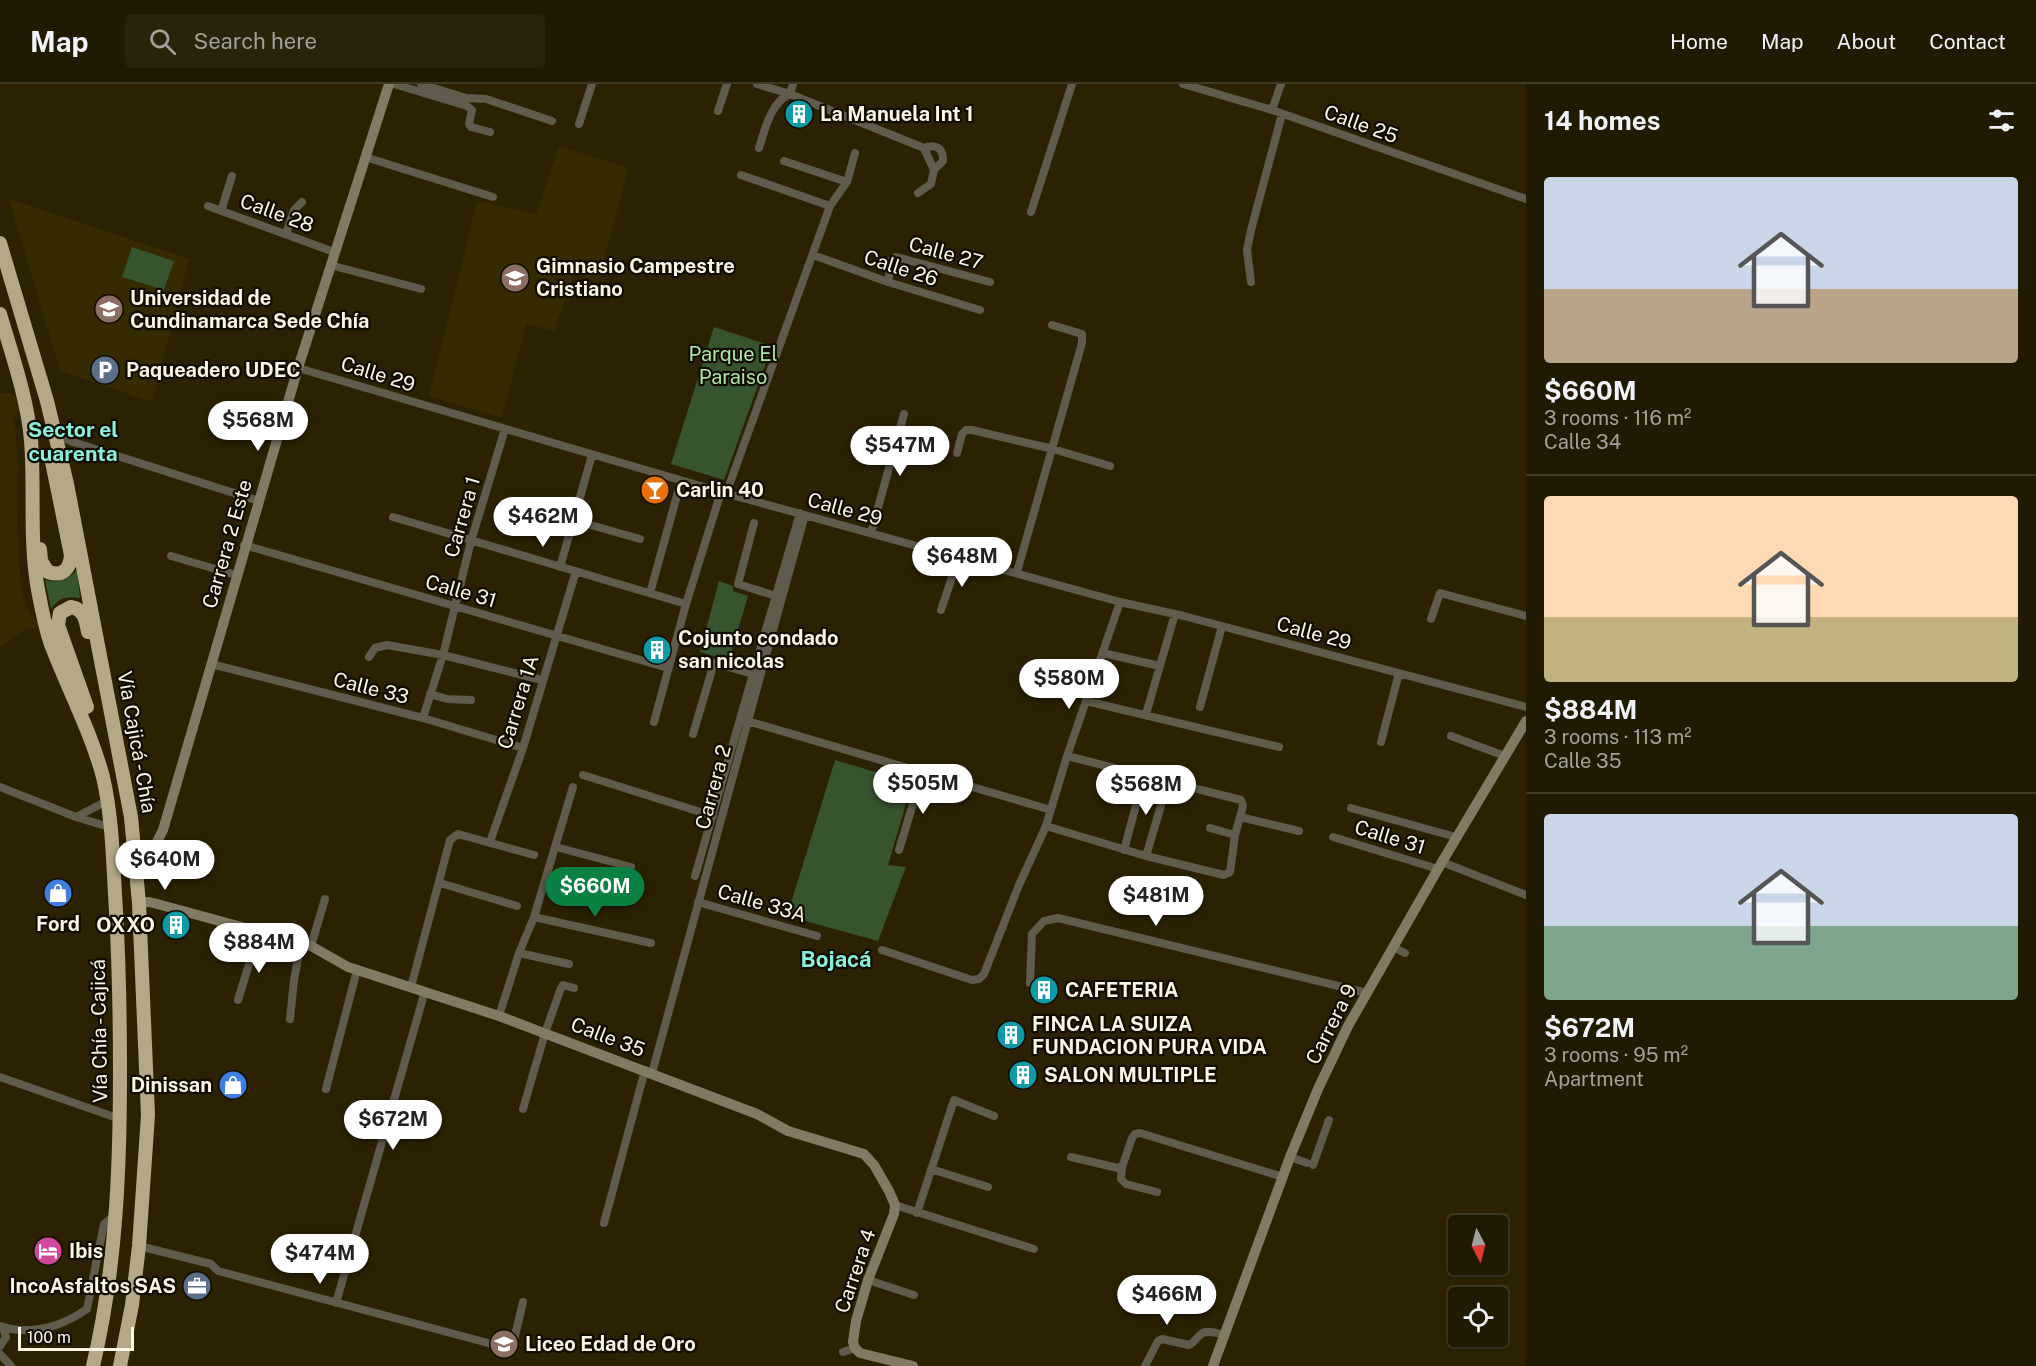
<!DOCTYPE html>
<meta charset="utf-8">
<style>
:root{--surface:#211a02;--page:#29230c;--text:#f1f3f6;--muted:#a2a199;--line:#3e3824;--accent:#0b8043}
body{margin:0;font-family:"Public Sans",sans-serif;background:var(--page);color:var(--text);height:100vh;display:flex;flex-direction:column;font-size:22px;white-space:nowrap}
*{box-sizing:border-box;margin:0}
p{font-size:20px;color:var(--muted)}
.icon{flex:none;width:33px;height:33px;fill:none;stroke:currentColor;stroke-width:2;stroke-linecap:round;stroke-linejoin:round}
.map{position:relative;flex:1;overflow:hidden}
.details{display:flex;flex-direction:column;background:var(--surface);width:510px}
.details>*{flex:none}
.needle{width:39px;rotate:173deg}
.fabs{position:absolute;left:1448px;top:1131px;display:grid;gap:12px}
.fabs a{display:grid;place-items:center;width:60px;height:60px;border-radius:6px;background:var(--surface);box-shadow:0 2px 4px #0004,0 0 0 2px var(--line);font-size:30px}
.scale{position:absolute;left:18px;bottom:15px;width:116px;box-sizing:border-box;padding-left:6px;border:3px solid #fbf5e3;border-top:0;font-size:16px;line-height:21px;white-space:nowrap;color:#fbf5e3;-webkit-text-stroke:4px #100c02;paint-order:stroke}
.price{position:absolute;translate:-50% -51px;padding:0 14px;border-radius:21px;background:#fff;color:#222;font-size:20px;line-height:39px;filter:drop-shadow(0 2px 3px #0008)}
.price::after{content:'';position:absolute;left:50%;top:36px;width:18px;height:14px;margin-left:-9px;background:inherit;clip-path:polygon(0 0,100% 0,50% 100%)}
.price.current{background:var(--accent);color:#fff}
ul{padding:0;list-style:none}
li{display:grid;align-content:center;gap:12px;height:318px;padding:0 18px}
li+li{border-top:2px solid var(--line)}
li span{display:grid;place-items:center;height:186px;border-radius:6px;color:#555}
li>.icon{margin-inline-start:auto}
span .icon{width:108px;height:108px;fill:#fffc;stroke-width:1}
li b{font-size:26px}
h2{display:flex;justify-content:space-between;align-items:center;height:72px;padding:0 18px;font-size:26px}
header{display:flex;align-items:center;gap:36px;box-sizing:border-box;height:84px;padding:0 30px;background:var(--surface);border-bottom:2px solid var(--line)}
header strong{font-size:28px}
nav{display:flex;gap:33px;margin-inline-start:auto;font-size:21px}
.search{width:420px;height:54px;background:var(--page);display:flex;align-items:center;gap:15px;box-sizing:border-box;padding:0 21px;border-radius:6px;color:var(--muted);font-size:22px}
main{display:flex;flex:1;min-height:0}
.map>svg:first-child{display:block}
.built{fill:#362a01}
.green{fill:#36542e}
.lines{fill:none;stroke-linecap:round;stroke-linejoin:round}
.street{stroke:#605b4d;stroke-width:8}
.secondary{stroke:#827a65;stroke-width:10}
.highway{stroke:#b5a886;stroke-width:14}
.labels{text-anchor:middle;stroke-width:4.5;stroke-linejoin:round;paint-order:stroke}
.poi-label{font-size:20px;font-weight:bold;fill:#fbf5e3;stroke:#100c02;text-anchor:start}
.street-label{font-size:20px;fill:#fbf5e3;stroke:#100c02}
.park-label{font-size:20px;fill:#ade5a0;stroke:#100c02}
.neighbourhood-label{font-size:21px;font-weight:bold;fill:#8af0dd;stroke:#100c02}
.quarter-label{font-size:22px;font-weight:bold;fill:#8af0dd;stroke:#100c02}
</style>
<header>
<strong>Map</strong>
<div class="search"><svg class="icon" aria-label="search" viewBox="0 0 24 24"><circle cx="10" cy="10" r="6"/><path d="M15 15l6 6"/></svg>Search here</div>
<nav><a>Home</a><a>Map</a><a>About</a><a>Contact</a></nav>
</header>
<main>
<div class="map">
<svg width="1526" height="1282" viewBox="0 0 1526 1282">
<rect width="100%" height="100%" fill="#2c2203"/>
<path class="built" d="M 559,62 L 628,84 L 598,199 L 575,188 L 554,247 L 526,240 L 502,334 L 429,312 L 477,117 L 536,130 Z
M 9,115 L 189,175 L 152,318 L 60,287 Z
M 0,309 L 10,309 L 26,321 L 16,328 L 14,334 L 18,379 L 17,442 L 21,502 L 26,522 L 33,535 L 45,542 L 27,544 L 0,563 Z"/>
<path class="green" d="M 132,163 L 174,177 L 164,206 L 122,193 Z
M 714,243 L 772,262 L 724,396 L 671,380 Z
M 77,486 L 80,514 C 66,512 59,514 51,525 L 45,496 C 58,500 68,495 77,486 Z
M 719,497 L 733,502 L 733,507 L 748,512 L 729,576 L 700,568 Z
M 835,676 L 912,699 L 888,781 L 906,783 L 878,857 L 787,832 Z"/>
<g class="lines">
<path class="street" d="M 394,0 L 467,22 L 472,26 L 469,40 L 471,43 L 490,48
M 421,0 L 466,14 L 486,15 L 552,37
M 757,0 L 790,10 L 924,64 L 934,86 L 931,100 L 918,109
M 1183,0 L 1272,26 L 1526,115
M 1272,26 L 1281,0
M 718,27 L 727,0
M 579,40 L 592,0
M 759,64 C 765,45 771,18 790,10 L 793,0
M 924,64 C 936,59 944,65 943,77 L 934,86
M 365,73 L 493,113
M 784,77 L 847,98
M 741,91 L 830,122
M 208,122 L 334,168
M 221,127 L 232,92
M 1031,128 L 1072,0
M 286,150 L 294,126 L 302,118
M 813,171 L 888,198 L 980,226
M 330,181 L 421,205
M 888,198 L 892,176 L 896,173 L 990,198
M 1251,198 L 1247,166 L 1251,146 L 1282,30
M 298,284 L 721,408 L 1120,518 L 1184,532 L 1526,623
M 55,350 L 70,357 L 259,417
M 957,369 L 962,350 L 966,346 L 972,346 L 1053,365 L 1110,382
M 726,410 L 830,122 L 847,98 L 855,69
M 393,433 L 686,520
M 573,436 L 640,455
M 754,439 L 738,500 L 776,512
M 871,449 L 904,330
M 244,461 L 668,584
M 171,472 L 236,491
M 560,483 L 592,371
M 1017,488 L 1082,259 L 1082,250 L 1052,241
M 650,509 L 681,397
M 941,526 L 959,473
M 1431,535 L 1440,509 L 1526,532
M 1103,569 L 1160,582
M 369,573 L 375,564 L 387,561 L 443,571 L 542,596
M 211,580 L 423,634 L 523,664
M 760,593 L 805,431
M 430,610 L 447,615 L 471,616
M 1086,617 L 1279,663
M 1200,623 L 1222,542
M 1146,630 L 1175,530
M 423,634 L 443,571 L 471,457 L 505,345
M 744,636 L 1051,726
M 654,638 L 686,520 L 721,408
M 693,650 L 714,579 L 753,590 L 695,792
M 1451,652 L 1505,672
M 1381,658 L 1399,589
M 583,691 L 713,732
M 0,703 L 76,733 L 109,743
M 1351,724 L 1456,753
M 76,733 L 107,717
M 1240,733 L 1299,747
M 1046,742 L 1146,772 L 1224,791 L 1230,788 L 1235,751 L 1243,722 L 1241,716 L 1067,672
M 1210,744 L 1235,751
M 1333,753 L 1438,785
M 490,758 L 523,664 L 576,487
M 556,763 L 631,783
M 899,766 L 922,690
M 1124,766 L 1144,692
M 1146,772 L 1168,698
M 1442,778 L 1526,811
M 440,799 L 517,822
M 698,818 L 817,852
M 534,833 L 651,859
M 311,862 L 325,815
M 1393,863 L 1405,869
M 882,866 L 972,896 L 979,895 L 984,890 L 1019,801 L 1046,742 L 1067,672 L 1120,518
M 519,869 L 569,880
M 1030,899 L 1032,850 L 1044,837 L 1058,834 L 1367,909
M 411,903 L 450,756 L 458,750 L 534,771
M 238,916 L 259,848
M 499,932 L 519,869 L 534,833 L 573,703
M 290,935 L 294,896 L 301,859
M 652,989 L 760,593 L 753,590 L 800,429
M 0,993 L 120,1035
M 326,1005 L 357,886
M 523,1025 L 545,949 L 561,904 L 563,901 L 574,904
M 1071,1073 L 1118,1084 L 1122,1083
M 1290,1073 L 1307,1079
M 1313,1081 L 1329,1036
M 931,1085 L 988,1103
M 1157,1108 L 1126,1100 L 1121,1095 L 1122,1083 L 1132,1054 L 1135,1050 L 1140,1049 L 1283,1093
M 895,1121 L 1034,1165
M 917,1129 L 954,1016 L 994,1032
M 604,1139 L 645,986
M 139,1162 L 211,1180 L 218,1187 L 507,1264 L 513,1260 L 523,1218
M 868,1196 L 914,1211
M 336,1219 L 425,907
M 0,1242 C 32,1252 61,1243 87,1225 L 104,1140 L 115,1131
M 0,1262 L 6,1253 L 3,1243
M 843,1268 L 855,1264
M 0,1270 L 11,1282
M 1145,1282 L 1158,1257 L 1162,1255 L 1189,1261 C 1195,1258 1195,1255 1200,1251 C 1206,1245 1217,1249 1224,1251"/>
<path class="secondary" d="M 136,787 L 144,783 L 163,746 L 298,284 L 389,0
M 139,819 L 149,818 L 161,821 L 311,862 L 348,883 L 499,932 L 757,1030 L 788,1047 L 864,1070 L 874,1081 L 889,1107 L 895,1121 L 894,1130 L 868,1196 L 856,1237 L 853,1258 L 855,1264 L 860,1269 L 913,1282
M 1213,1282 L 1290,1073 L 1318,1005 L 1348,942 L 1442,778 L 1526,637"/>
<path class="highway" d="M 0,159 L 47,317 L 67,400 L 131,733 L 139,819 L 148,1031 L 139,1162 L 132,1221 L 120,1282
M 0,230 C 12,271 27,313 31,356 C 35,406 29,456 38,506 C 42,525 45,545 52,563 C 69,607 91,648 103,693 C 113,736 113,783 116,827 C 119,881 120,934 120,988 C 120,1087 116,1185 93,1282
M 40,465 L 41,477 L 48,488 C 63,493 70,485 71,471 L 51,373
M 87,623 L 58,541 L 60,529 L 71,523 C 84,525 86,536 88,548"/>
</g>
<defs>
<g id="building-disc" transform="scale(1.5)"><circle r="9.5" fill="#0f9aa8" stroke="#100c02"/><path d="M-4-6H4V6H1V3H-1V6H-4ZM-2.5-4.3h1.7v1.8h-1.7ZM.8-4.3h1.7v1.8H.8ZM-2.5-1h1.7V.8h-1.7ZM.8-1h1.7V.8H.8Z" fill="#fff"/></g>
<g id="school-disc" transform="scale(1.5)"><circle r="9.5" fill="#8d6e63" stroke="#100c02"/><path d="M0-5L7-2L0 1L-7-2ZM-4 1L0 2.5L4 1V4Q0 6-4 4Z" fill="#fff"/></g>
<g id="university-disc" transform="scale(1.5)"><circle r="9.5" fill="#8d6e63" stroke="#100c02"/><path d="M0-5L7-2L0 1L-7-2ZM-4 1L0 2.5L4 1V4Q0 6-4 4Z" fill="#fff"/></g>
<g id="parking-disc" transform="scale(1.5)"><circle r="9.5" fill="#5c6f8a" stroke="#100c02"/><path d="M-3.5-5.5H1a3.5 3.5 0 0 1 0 7H-1V5.5H-3.5ZM-1-3.4V-.6H.8a1.4 1.4 0 0 0 0-2.8Z" fill="#fff"/></g>
<g id="bar-disc" transform="scale(1.5)"><circle r="9.5" fill="#e8710a" stroke="#100c02"/><path d="M-6-5H6L.8 .8V4.5H3.5V6h-7V4.5H-.8V.8Z" fill="#fff"/></g>
<g id="shop-disc" transform="scale(1.5)"><circle r="9.5" fill="#3f7fe0" stroke="#100c02"/><path d="M-5-2.5h2.3a2.7 3.5 0 0 1 5.4 0H5L5.5 6h-11ZM-1.5-2.5h3a1.5 2.3 0 0 0-3 0Z" fill="#fff"/></g>
<g id="hotel-disc" transform="scale(1.5)"><circle r="9.5" fill="#d1479c" stroke="#100c02"/><path d="M-6-4.5h1.5V1H6V5H4.5V3h-9V5H-6ZM-4 0a1.8 1.8 0 1 1 3.6 0ZM.5 0V-2.5h3Q6-2.5 6 0Z" fill="#fff"/></g>
<g id="office-disc" transform="scale(1.5)"><circle r="9.5" fill="#5c6f8a" stroke="#100c02"/><path d="M-6-3h4V-5.5h4V-3h4V5H-6ZM-1-4.5V-3h2v-1.5ZM-6 0V1H6V0Z" fill="#fff"/></g>
</defs>
<g fill-rule="evenodd">
<use href="#building-disc" x="799" y="30"/>
<use href="#school-disc" x="515" y="194"/>
<use href="#university-disc" x="109" y="225"/>
<use href="#parking-disc" x="105" y="286"/>
<use href="#bar-disc" x="655" y="406"/>
<use href="#building-disc" x="657" y="566"/>
<use href="#shop-disc" x="58" y="809"/>
<use href="#building-disc" x="176" y="841"/>
<use href="#building-disc" x="1044" y="906"/>
<use href="#building-disc" x="1011" y="951"/>
<use href="#building-disc" x="1023" y="991"/>
<use href="#shop-disc" x="233" y="1001"/>
<use href="#hotel-disc" x="48" y="1167"/>
<use href="#office-disc" x="197" y="1202"/>
<use href="#school-disc" x="504" y="1260"/>
</g>
<g class="labels">
<g class="poi-label">
<text x="820" y="37">La Manuela Int 1</text>
<text x="536" y="189">Gimnasio Campestre<tspan x="536" dy="23">Cristiano</tspan></text>
<text x="130" y="221">Universidad de<tspan x="130" dy="23">Cundinamarca Sede Chía</tspan></text>
<text x="126" y="293">Paqueadero UDEC</text>
<text x="676" y="413">Carlin 40</text>
<text x="678" y="561">Cojunto condado<tspan x="678" dy="23">san nicolas</tspan></text>
<text x="58" y="847" text-anchor="middle">Ford</text>
<text x="155" y="848" text-anchor="end">OXXO</text>
<text x="1065" y="913">CAFETERIA</text>
<text x="1032" y="947">FINCA LA SUIZA<tspan x="1032" dy="23">FUNDACION PURA VIDA</tspan></text>
<text x="1044" y="998">SALON MULTIPLE</text>
<text x="212" y="1008" text-anchor="end">Dinissan</text>
<text x="69" y="1174">Ibis</text>
<text x="176" y="1209" text-anchor="end">IncoAsfaltos SAS</text>
<text x="525" y="1267">Liceo Edad de Oro</text>
</g>
<g class="street-label">
<text transform="translate(1361 40) rotate(20)" y="7">Calle 25</text>
<text transform="translate(277 129) rotate(20)" y="7">Calle 28</text>
<text transform="translate(946 169) rotate(15)" y="7">Calle 27</text>
<text transform="translate(901 184) rotate(18)" y="7">Calle 26</text>
<text transform="translate(378 290) rotate(17)" y="7">Calle 29</text>
<text transform="translate(845 425) rotate(15)" y="7">Calle 29</text>
<text transform="translate(462 433) rotate(-74)" y="7">Carrera 1</text>
<text transform="translate(227 460) rotate(-74)" y="7">Carrera 2 Este</text>
<text transform="translate(461 507) rotate(16)" y="7">Calle 31</text>
<text transform="translate(1314 549) rotate(15)" y="7">Calle 29</text>
<text transform="translate(371 604) rotate(14)" y="7">Calle 33</text>
<text transform="translate(518 618) rotate(-73)" y="7">Carrera 1A</text>
<text transform="translate(137 658) rotate(80)" y="7">Vía Cajicá - Chía</text>
<text transform="translate(713 703) rotate(-75)" y="7">Carrera 2</text>
<text transform="translate(1390 753) rotate(17)" y="7">Calle 31</text>
<text transform="translate(762 819) rotate(16)" y="7">Calle 33A</text>
<text transform="translate(1331 940) rotate(-63)" y="7">Carrera 9</text>
<text transform="translate(99 947) rotate(-91)" y="7">Vía Chía - Cajicá</text>
<text transform="translate(608 953) rotate(21)" y="7">Calle 35</text>
<text transform="translate(855 1187) rotate(-71)" y="7">Carrera 4</text>
</g>
<g class="park-label">
<text x="733" y="277">Parque El<tspan x="733" dy="23">Paraiso</tspan></text>
</g>
<g class="neighbourhood-label">
<text x="73" y="353">Sector el<tspan x="73" dy="24">cuarenta</tspan></text>
</g>
<g class="quarter-label">
<text x="836" y="883">Bojacá</text>
</g>
</g>
</svg>
<div class="fabs">
<a><svg class="needle" viewBox="-14 -14 28 28"><path d="M0-13l5 13h-10z" fill="#e53935"/><path d="M0 13l5-13h-10z" fill="#a2a199"/></svg></a>
<a><svg class="icon" aria-label="locate" viewBox="0 0 24 24"><circle cx="12" cy="12" r="6"/><path d="M12 2v4M12 18v4M2 12h4M18 12h4"/></svg></a>
</div>
<div class="scale">100 m</div>
<b class="price" style="left:258px;top:368px">$568M</b>
<b class="price" style="left:900px;top:393px">$547M</b>
<b class="price" style="left:543px;top:464px">$462M</b>
<b class="price" style="left:962px;top:504px">$648M</b>
<b class="price" style="left:1069px;top:626px">$580M</b>
<b class="price" style="left:923px;top:731px">$505M</b>
<b class="price" style="left:1146px;top:732px">$568M</b>
<b class="price" style="left:165px;top:807px">$640M</b>
<b class="price current" style="left:595px;top:834px">$660M</b>
<b class="price" style="left:1156px;top:843px">$481M</b>
<b class="price" style="left:259px;top:890px">$884M</b>
<b class="price" style="left:393px;top:1067px">$672M</b>
<b class="price" style="left:320px;top:1201px">$474M</b>
<b class="price" style="left:1167px;top:1242px">$466M</b>
</div>
<section class="details">
<h2>14 homes<svg class="icon" aria-label="filters" viewBox="0 0 24 24"><path d="M4 7h16M4 17h16"/><circle cx="9" cy="7" r="2"/><circle cx="15" cy="17" r="2"/></svg></h2>
<ul>
<li><span style="background:linear-gradient(#c9d6e8 60%,#b9a48a 0)"><svg class="icon" aria-label="home" viewBox="0 0 24 24"><path d="M3 11l9-7 9 7M6 9v11h12V9"/></svg></span><div><b>$660M</b><p>3 rooms · 116 m²</p><p>Calle 34</p></div></li>
<li><span style="background:linear-gradient(#ffd9b3 65%,#c2b280 0)"><svg class="icon" aria-label="home" viewBox="0 0 24 24"><path d="M3 11l9-7 9 7M6 9v11h12V9"/></svg></span><div><b>$884M</b><p>3 rooms · 113 m²</p><p>Calle 35</p></div></li>
<li><span style="background:linear-gradient(#c9d6e8 60%,#7fa58c 0)"><svg class="icon" aria-label="home" viewBox="0 0 24 24"><path d="M3 11l9-7 9 7M6 9v11h12V9"/></svg></span><div><b>$672M</b><p>3 rooms · 95 m²</p><p>Apartment</p></div></li>
</ul>
</section>
</main>
